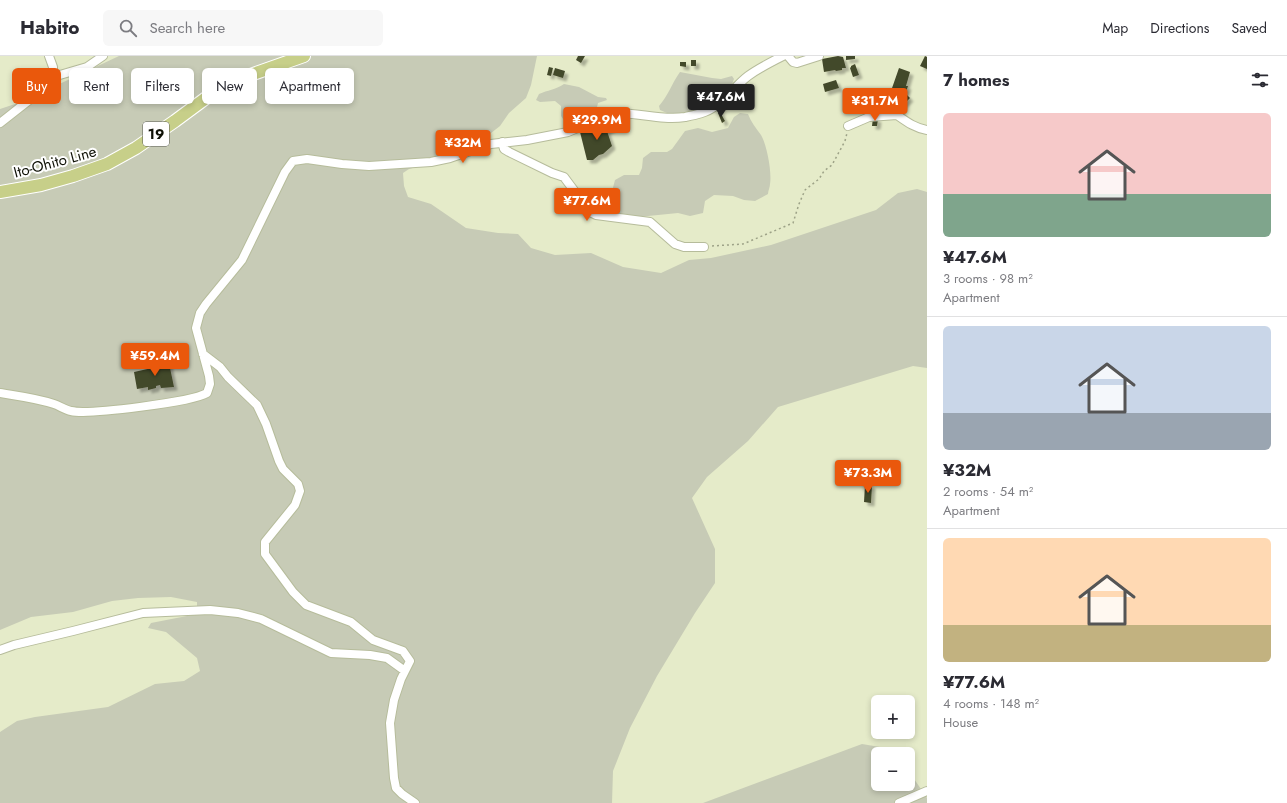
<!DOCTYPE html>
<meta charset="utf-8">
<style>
:root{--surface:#fff;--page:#f7f7f7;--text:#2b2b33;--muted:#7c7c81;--line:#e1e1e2;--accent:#ea580c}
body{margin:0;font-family:Jost,sans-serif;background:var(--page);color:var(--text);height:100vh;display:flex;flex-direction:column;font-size:15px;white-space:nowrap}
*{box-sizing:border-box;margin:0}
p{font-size:13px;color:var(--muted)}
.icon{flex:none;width:22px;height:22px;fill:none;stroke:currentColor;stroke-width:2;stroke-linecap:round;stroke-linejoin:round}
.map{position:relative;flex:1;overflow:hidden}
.drawer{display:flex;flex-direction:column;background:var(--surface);width:360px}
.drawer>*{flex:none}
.guide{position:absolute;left:12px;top:12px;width:380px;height:36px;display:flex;gap:8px}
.fabs{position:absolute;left:871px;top:639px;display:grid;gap:8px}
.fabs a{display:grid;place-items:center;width:44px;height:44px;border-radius:6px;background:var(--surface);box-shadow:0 2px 6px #0003;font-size:20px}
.price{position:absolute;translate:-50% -34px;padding:0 9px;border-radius:4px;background:var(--accent);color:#fff;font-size:13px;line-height:26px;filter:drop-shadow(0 1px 2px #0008)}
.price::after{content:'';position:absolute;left:50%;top:24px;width:12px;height:9px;margin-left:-6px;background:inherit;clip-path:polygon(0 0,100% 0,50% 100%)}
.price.current{background:#222;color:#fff}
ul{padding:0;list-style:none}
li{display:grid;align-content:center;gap:8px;height:212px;padding:0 16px}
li+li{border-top:1px solid var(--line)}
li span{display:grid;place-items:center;height:124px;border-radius:6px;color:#555}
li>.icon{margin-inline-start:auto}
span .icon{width:72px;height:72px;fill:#fffc;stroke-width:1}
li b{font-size:17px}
h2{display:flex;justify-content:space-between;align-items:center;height:48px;padding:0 16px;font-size:17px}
.chip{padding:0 14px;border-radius:6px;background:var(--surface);box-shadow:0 2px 6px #0003;font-size:14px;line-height:36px}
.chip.current{background:var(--accent);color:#fff}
header{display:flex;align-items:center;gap:24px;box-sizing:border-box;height:56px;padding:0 20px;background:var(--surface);border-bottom:1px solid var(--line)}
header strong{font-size:19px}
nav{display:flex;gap:22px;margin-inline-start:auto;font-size:14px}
.search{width:280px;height:36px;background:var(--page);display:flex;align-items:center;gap:10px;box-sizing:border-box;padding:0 14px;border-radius:6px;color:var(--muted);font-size:15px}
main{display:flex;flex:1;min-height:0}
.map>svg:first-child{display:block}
.green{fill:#c7cbb6}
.building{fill:#43482b;filter:url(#shadow)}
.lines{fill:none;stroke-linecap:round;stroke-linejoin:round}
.street-casing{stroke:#b6bc9b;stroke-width:10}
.primary-casing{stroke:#fff;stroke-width:14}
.path{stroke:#9da287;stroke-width:1.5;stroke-dasharray:2 3;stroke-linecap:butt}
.street{stroke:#fff;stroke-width:8}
.primary{stroke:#c7cf89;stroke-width:12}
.labels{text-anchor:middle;stroke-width:4;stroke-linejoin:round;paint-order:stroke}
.shield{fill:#fff;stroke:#575851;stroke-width:1}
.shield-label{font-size:14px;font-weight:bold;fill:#0f1106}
.street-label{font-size:15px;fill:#0f1106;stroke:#fff}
</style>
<header>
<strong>Habito</strong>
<div class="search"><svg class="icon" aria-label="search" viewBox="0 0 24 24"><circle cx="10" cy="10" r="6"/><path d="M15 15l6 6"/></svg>Search here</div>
<nav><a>Map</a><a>Directions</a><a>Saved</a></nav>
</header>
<main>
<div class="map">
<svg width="927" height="747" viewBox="0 0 927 747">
<defs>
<filter id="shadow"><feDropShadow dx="3.5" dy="3.5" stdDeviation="1" flood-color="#0004"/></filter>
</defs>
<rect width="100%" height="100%" fill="#e5ebc9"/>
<path class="green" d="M 119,0 L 537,0 L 531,29 L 526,42 L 509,57 L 500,70 L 477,88 L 459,94 L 428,108 L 409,113 L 403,117 L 404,130 L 408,141 L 431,148 L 466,172 L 498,177 L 518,178 L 531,192 L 555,199 L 591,197 L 623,211 L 661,217 L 689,204 L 711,202 L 771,189 L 876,154 L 898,137 L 917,133 L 927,136 L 927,312 L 913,310 L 778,351 L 748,385 L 707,421 L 692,442 L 715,493 L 715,527 L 695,557 L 657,620 L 630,672 L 613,715 L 612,747 L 0,747 L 0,676 L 17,665 L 35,661 L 108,651 L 155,628 L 184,625 L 200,615 L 197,602 L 166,576 L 148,572 L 151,567 L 197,558 L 197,546 L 171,541 L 138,542 L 112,545 L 73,556 L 31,561 L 0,574 L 0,53 L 21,46 Z
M 680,16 L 712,22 L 721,23 L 732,20 L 734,23 L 732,28 L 724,37 L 709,49 L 690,57 L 680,59 L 667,57 L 660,54 L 659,50 C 668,40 672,27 680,16 Z
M 564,28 L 579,31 L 598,41 L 606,42 L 607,44 L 598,47 C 595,64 581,65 566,67 L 561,60 L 561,50 L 555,45 L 540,46 L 536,44 L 539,38 C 548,34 555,34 564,28 Z
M 740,57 L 748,58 C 751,66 756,72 761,79 C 767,89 772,117 770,128 C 770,131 768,135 768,138 L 755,145 L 744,144 L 733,140 L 714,139 L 705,145 L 703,157 L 690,160 L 678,157 L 638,161 L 614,157 L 609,147 L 615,124 L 624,119 L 639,119 L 642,112 L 643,102 L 651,96 L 667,96 L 672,93 L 685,75 L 698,72 L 712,76 L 728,72 L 734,61 Z
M 862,688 L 886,692 L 894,698 L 878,698 L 878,728 L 908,728 L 908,714 L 927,742 L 927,747 L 703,747 Z"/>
<path class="building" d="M 578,0 L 585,0 L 581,7 L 576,4 Z
M 838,0 L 843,1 L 846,12 L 842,12 L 842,14 L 836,15 L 835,14 L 824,16 L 822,3 Z
M 846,0 L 855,0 L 855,3 L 846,4 Z
M 925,0 L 927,1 L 927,13 L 920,10 Z
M 691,4 L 696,4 L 696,10 L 691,10 Z
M 680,6 L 686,6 L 686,11 L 680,10 Z
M 855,8 L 859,19 L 853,21 L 850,12 L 851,11 L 851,10 Z
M 549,11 L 553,12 L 551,20 L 547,19 Z
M 555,12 L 565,15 L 563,22 L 553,19 Z
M 899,12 L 910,16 L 906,30 L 908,30 L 906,36 L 902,38 L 891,35 Z
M 836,24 L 839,32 L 825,36 L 823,28 Z
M 906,38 L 910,42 L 903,49 L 899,45 Z
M 894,47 L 898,49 L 895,55 L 891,52 Z
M 720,56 L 725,65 L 722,67 L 718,57 Z
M 615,62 L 615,65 L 610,67 L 612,73 L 607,75 L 612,90 L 603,98 L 599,99 L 593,104 L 587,104 L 580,76 L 592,73 L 594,78 L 602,76 L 599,66 Z
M 873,62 L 878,63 L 877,70 L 872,70 Z
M 163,307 L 169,307 L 174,331 L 161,332 L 160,329 L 156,330 L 156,332 L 148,334 L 148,331 L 137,333 L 134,316 L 152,312 L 152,309 Z
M 865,429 L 872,429 L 871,447 L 864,446 Z"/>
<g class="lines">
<g class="street-casing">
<path id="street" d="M 49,0 L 53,11 L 53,21
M 788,0 L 793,6 L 797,7 L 819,0
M 0,67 L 42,34 L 53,21 L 87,11 L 103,0
M 848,70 L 869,61 L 897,59 C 907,66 915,72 927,74
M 502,86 L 504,93 L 509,96 L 552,117 L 564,121 L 590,156 L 596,159 L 650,166 L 675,188 L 684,191 L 704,191
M 203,298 L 220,311 L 228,321 L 257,349 L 266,368 L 279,405 L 283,413 L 298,428 L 300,435 L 295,449 L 265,486 L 265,498 L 293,536 L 306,549 L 351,566 L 373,584 L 403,595 L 410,605 L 401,623 L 394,644 L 390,667 L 394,722 L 396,732 L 402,738 L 415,747
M 0,337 C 18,340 36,342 54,348 C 60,350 65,354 71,355 C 89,359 192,346 207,337 L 210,328 L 209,320 L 196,272 L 200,257 L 206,248 L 242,204 L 285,116 L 293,105 L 307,103 L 342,108 L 369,110 L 431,106 L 450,102 L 491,88 L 527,84 L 568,76 L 614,57 C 638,56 661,65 685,61 C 695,59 706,57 714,51 C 727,43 736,29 748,20 C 759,12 771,6 783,0
M 0,594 L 14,589 L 73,575 L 143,557 L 210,554 L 238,557 L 261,563 L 331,597 L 370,599 L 387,602 L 405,615
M 899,747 L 927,735"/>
</g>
<g class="primary-casing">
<path id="primary" d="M 0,136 L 41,129 L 73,120 L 107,108 L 136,92 L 175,65 L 225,28 L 304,0"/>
</g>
<path class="path" d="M 712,190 L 743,188 L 793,167 L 799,148 L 805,134 L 819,123 L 824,115 L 832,109 L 845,85 L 847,77"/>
<use href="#street" class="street"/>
<use href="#primary" class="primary"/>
</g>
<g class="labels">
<rect class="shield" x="143" y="66" width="26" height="24" rx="3"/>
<g class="shield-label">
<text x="156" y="83">19</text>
</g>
<g class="street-label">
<text transform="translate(55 106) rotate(-15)" y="5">Ito-Ohito Line</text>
</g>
</g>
</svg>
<div class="fabs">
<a>+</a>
<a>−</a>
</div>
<b class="price current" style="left:721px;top:62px">¥47.6M</b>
<b class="price" style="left:875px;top:66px">¥31.7M</b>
<b class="price" style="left:597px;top:85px">¥29.9M</b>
<b class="price" style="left:463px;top:108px">¥32M</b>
<b class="price" style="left:587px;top:166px">¥77.6M</b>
<b class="price" style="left:155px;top:321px">¥59.4M</b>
<b class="price" style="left:868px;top:438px">¥73.3M</b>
<div class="guide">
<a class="chip current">Buy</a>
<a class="chip">Rent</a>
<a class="chip">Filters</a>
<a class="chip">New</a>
<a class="chip">Apartment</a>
</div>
</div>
<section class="drawer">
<h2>7 homes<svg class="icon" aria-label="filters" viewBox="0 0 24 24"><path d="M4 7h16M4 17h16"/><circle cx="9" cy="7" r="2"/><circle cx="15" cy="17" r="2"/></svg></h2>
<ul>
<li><span style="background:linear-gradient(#f6c9c9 65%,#7fa58c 0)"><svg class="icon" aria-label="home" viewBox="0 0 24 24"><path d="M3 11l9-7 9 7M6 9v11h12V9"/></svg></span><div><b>¥47.6M</b><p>3 rooms · 98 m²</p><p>Apartment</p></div></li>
<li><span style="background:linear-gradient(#c9d6e8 70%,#9aa5b1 0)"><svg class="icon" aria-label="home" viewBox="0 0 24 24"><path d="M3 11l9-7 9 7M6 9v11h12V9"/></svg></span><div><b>¥32M</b><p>2 rooms · 54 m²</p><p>Apartment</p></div></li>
<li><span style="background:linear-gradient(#ffd9b3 70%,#c2b280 0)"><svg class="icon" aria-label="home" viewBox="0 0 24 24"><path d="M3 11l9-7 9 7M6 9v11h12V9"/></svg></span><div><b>¥77.6M</b><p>4 rooms · 148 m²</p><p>House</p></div></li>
</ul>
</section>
</main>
